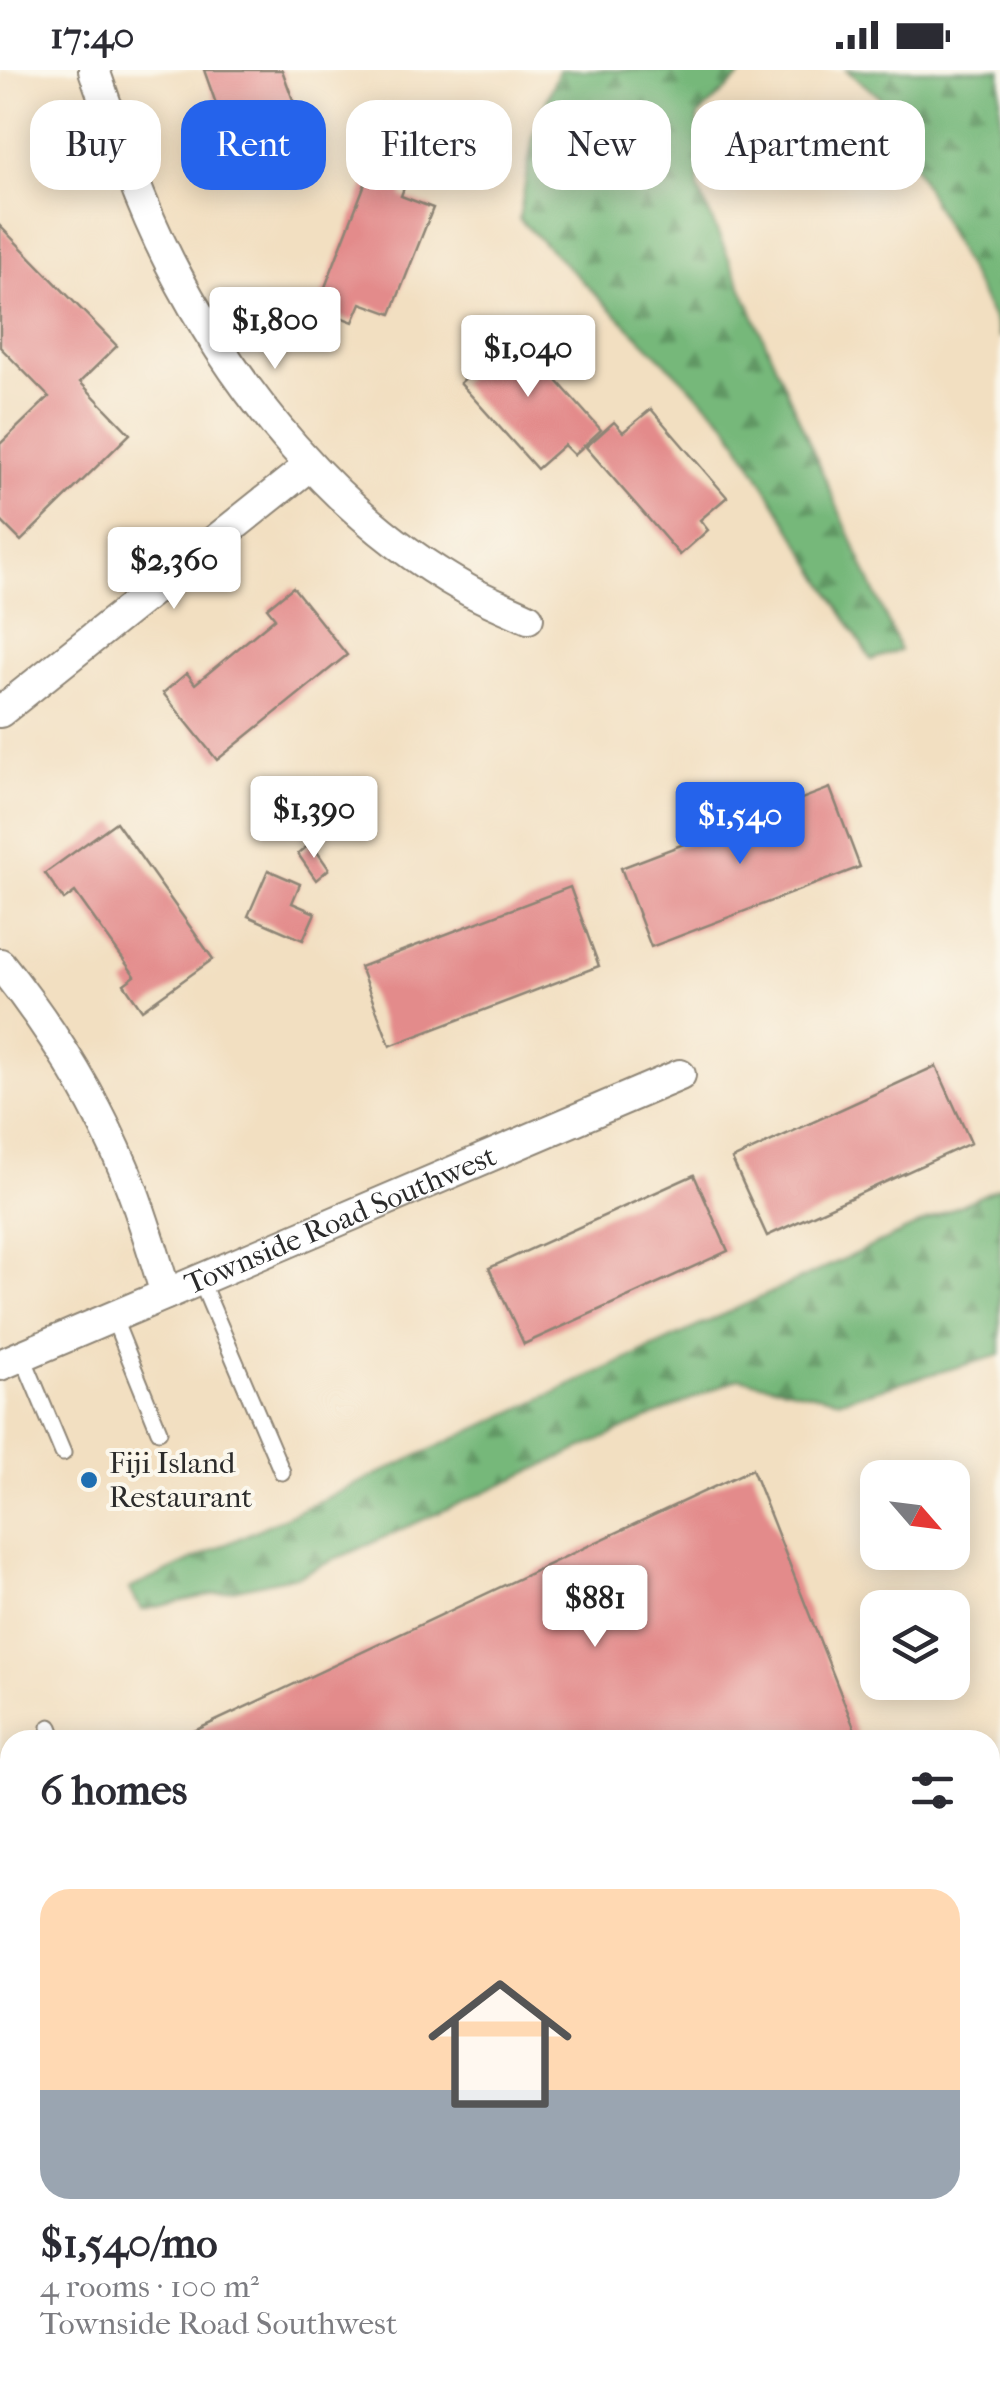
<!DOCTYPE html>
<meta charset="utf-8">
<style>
:root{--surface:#fff;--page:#f2f2f3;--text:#2b2b33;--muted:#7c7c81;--line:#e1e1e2;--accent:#2563eb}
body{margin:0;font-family:"IM FELL French Canon",serif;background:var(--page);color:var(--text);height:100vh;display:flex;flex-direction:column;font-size:38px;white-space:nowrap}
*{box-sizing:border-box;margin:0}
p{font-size:32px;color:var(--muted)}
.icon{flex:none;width:55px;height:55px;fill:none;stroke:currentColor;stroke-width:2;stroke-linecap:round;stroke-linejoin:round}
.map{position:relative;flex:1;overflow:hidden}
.drawer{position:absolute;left:0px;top:1660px;width:1000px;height:670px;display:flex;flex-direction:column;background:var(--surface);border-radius:30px 30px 0 0;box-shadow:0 5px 25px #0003}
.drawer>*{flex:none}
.banner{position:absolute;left:30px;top:30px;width:940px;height:90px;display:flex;gap:20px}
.needle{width:65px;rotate:118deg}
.controls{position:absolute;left:860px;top:1390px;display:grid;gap:20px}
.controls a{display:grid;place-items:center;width:110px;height:110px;border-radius:20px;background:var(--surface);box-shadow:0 5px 25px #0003;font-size:50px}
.price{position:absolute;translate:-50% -85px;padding:0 22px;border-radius:10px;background:#fff;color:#222;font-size:32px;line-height:65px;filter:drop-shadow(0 2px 5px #0008)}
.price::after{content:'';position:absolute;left:50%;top:60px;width:30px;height:22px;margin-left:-15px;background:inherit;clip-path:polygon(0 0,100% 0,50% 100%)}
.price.current{background:var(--accent);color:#fff}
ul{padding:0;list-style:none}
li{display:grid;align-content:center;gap:20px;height:530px;padding:0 40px}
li+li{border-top:2px solid var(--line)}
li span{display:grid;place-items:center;height:310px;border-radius:30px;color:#555}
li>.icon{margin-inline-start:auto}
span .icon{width:180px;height:180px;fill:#fffc;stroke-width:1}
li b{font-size:42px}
h2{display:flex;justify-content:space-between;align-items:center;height:120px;padding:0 40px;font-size:42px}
.pill{padding:0 35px;border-radius:30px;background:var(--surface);box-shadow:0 5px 25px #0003;font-size:35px;line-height:90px}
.pill.current{background:var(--accent);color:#fff}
.status{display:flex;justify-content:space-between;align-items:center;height:70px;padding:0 50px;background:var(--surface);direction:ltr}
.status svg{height:28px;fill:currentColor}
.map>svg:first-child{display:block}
.forest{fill:url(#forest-firs);stroke:#507252;stroke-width:2.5}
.building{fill:#e38b8b}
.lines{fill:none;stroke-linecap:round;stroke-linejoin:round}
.lane-casing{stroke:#8e8576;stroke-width:19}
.street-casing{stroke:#8e8576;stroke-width:34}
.lane{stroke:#fff;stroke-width:15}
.street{stroke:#fff;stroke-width:30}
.poi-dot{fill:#1f6fb2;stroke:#fbf7ec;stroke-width:4}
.labels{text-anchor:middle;stroke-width:8;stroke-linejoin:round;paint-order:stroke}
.street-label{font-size:30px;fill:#2b2b2b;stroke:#fbf7ec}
.poi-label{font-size:30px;fill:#2b2b2b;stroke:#fbf7ec;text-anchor:start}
</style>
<div class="status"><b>17:40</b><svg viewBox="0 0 49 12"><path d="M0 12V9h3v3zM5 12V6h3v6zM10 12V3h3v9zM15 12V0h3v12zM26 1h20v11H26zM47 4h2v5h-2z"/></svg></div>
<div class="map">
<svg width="1000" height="2330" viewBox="0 0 1000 2330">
<defs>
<pattern id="forest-firs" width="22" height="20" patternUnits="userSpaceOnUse" patternTransform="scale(2.5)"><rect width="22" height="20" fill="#76b87a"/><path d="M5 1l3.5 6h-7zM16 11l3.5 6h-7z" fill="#619664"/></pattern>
</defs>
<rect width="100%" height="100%" fill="#fbf7ec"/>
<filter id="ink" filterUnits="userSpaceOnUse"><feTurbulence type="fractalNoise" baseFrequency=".01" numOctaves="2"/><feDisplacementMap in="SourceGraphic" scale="20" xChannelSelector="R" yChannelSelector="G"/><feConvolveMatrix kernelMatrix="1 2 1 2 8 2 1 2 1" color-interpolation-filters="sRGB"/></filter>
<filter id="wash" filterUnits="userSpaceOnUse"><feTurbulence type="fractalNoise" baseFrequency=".0048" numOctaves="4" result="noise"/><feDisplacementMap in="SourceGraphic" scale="40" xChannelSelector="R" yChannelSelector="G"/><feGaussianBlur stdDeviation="2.25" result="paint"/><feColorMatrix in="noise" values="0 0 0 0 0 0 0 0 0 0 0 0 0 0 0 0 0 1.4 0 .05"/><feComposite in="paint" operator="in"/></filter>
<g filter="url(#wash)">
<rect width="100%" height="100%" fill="#f2dfc1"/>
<path class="forest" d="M 559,0 L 747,0 L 698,46 L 698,118 L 900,580 L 871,590 L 726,352 L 519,149 L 534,62 Z
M 846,0 L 1000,0 L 1000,269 L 994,251 L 879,26 Z
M 1000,1117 L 1000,1285 L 840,1330 L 738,1308 L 300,1505 L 142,1540 L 129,1519 Z
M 1000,2230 L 1000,2330 L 774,2330 L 797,2320 L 990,2320 L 990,2235 Z"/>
<g id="blocks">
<path class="building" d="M 204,0 L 282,0 L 311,79 L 241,104 Z
M 373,93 L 408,107 L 401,126 L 433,138 L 391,244 L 361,233 L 353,252 L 317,238 Z
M 0,156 L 117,276 L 80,312 L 130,364 L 21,471 L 0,450 L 0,374 L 49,327 L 0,277 Z
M 506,254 L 601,360 L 574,385 L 564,375 L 537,399 L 460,313 L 487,289 L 478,279 Z
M 651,339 L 727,427 L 700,450 L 708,460 L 680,485 L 586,377 L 614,352 L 623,362 Z
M 293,517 L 347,585 L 217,690 L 163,623 L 187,603 L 195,614 L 275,548 L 267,538 Z
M 830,718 L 860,797 L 651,877 L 621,798 Z
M 116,752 L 213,889 L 142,940 L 124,914 L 135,906 L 75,822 L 64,830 L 45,803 Z
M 311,773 L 329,799 L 316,810 L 298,784 Z
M 268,800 L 300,814 L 292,833 L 315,843 L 303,870 L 248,846 Z
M 570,817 L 599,896 L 390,976 L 360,897 Z
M 936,996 L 971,1073 L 767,1166 L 732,1089 Z
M 694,1105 L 728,1181 L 524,1274 L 489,1198 Z
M 752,1399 L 859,1670 L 175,1670 Z"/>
</g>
</g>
<g filter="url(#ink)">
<use href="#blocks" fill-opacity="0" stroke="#8e8576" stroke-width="2.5"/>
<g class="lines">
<g class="lane-casing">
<path id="lane" d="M 200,1209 L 282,1402
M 113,1247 L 159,1361
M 22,1285 L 63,1383
M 50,1657 L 55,1670
M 990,1724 L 1000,1720
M 0,1795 L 10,1793
M 0,2004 L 10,2001
M 0,2067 L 10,2064
M 0,2126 L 10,2124
M 222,2320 L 226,2330
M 333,2320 L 337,2330"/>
</g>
<g class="street-casing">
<g id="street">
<path d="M 94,0 C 116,64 138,130 169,191 C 235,321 337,447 466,519 C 485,530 507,538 528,548"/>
<path d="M 0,642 L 310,395"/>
<path d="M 0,894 C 49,955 94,1027 124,1099 C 141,1139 153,1182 166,1224"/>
<path id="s1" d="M 0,1295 L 680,1005"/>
</g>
</g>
<use href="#lane" class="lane"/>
<use href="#street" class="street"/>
</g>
</g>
<circle class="poi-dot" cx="89" cy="1410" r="10"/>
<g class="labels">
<g class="street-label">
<text dy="10" stroke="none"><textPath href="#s1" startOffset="370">Townside Road Southwest</textPath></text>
</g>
<g class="poi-label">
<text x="109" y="1403">Fiji Island<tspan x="109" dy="34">Restaurant</tspan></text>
</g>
</g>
</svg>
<div class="controls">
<a><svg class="needle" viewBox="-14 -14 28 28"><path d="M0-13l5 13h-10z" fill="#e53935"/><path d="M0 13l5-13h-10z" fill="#7c7c81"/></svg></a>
<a><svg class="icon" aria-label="layers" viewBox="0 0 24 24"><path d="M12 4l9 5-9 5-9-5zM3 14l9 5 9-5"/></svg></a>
</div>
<b class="price" style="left:275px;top:302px">$1,800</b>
<b class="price" style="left:528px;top:330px">$1,040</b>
<b class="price" style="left:174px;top:542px">$2,360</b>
<b class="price" style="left:314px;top:791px">$1,390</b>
<b class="price current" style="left:740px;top:797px">$1,540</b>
<b class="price" style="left:595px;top:1580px">$881</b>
<div class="banner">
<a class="pill">Buy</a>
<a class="pill current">Rent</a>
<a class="pill">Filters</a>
<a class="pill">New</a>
<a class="pill">Apartment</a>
</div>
<section class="drawer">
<h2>6 homes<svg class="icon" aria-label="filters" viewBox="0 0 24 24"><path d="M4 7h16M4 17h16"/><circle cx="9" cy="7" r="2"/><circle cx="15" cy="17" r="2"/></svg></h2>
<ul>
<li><span style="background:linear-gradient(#ffd9b3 65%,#9aa5b1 0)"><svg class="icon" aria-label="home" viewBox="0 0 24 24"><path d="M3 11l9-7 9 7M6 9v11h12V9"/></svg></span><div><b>$1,540/mo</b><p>4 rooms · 100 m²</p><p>Townside Road Southwest</p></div></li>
</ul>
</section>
</div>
